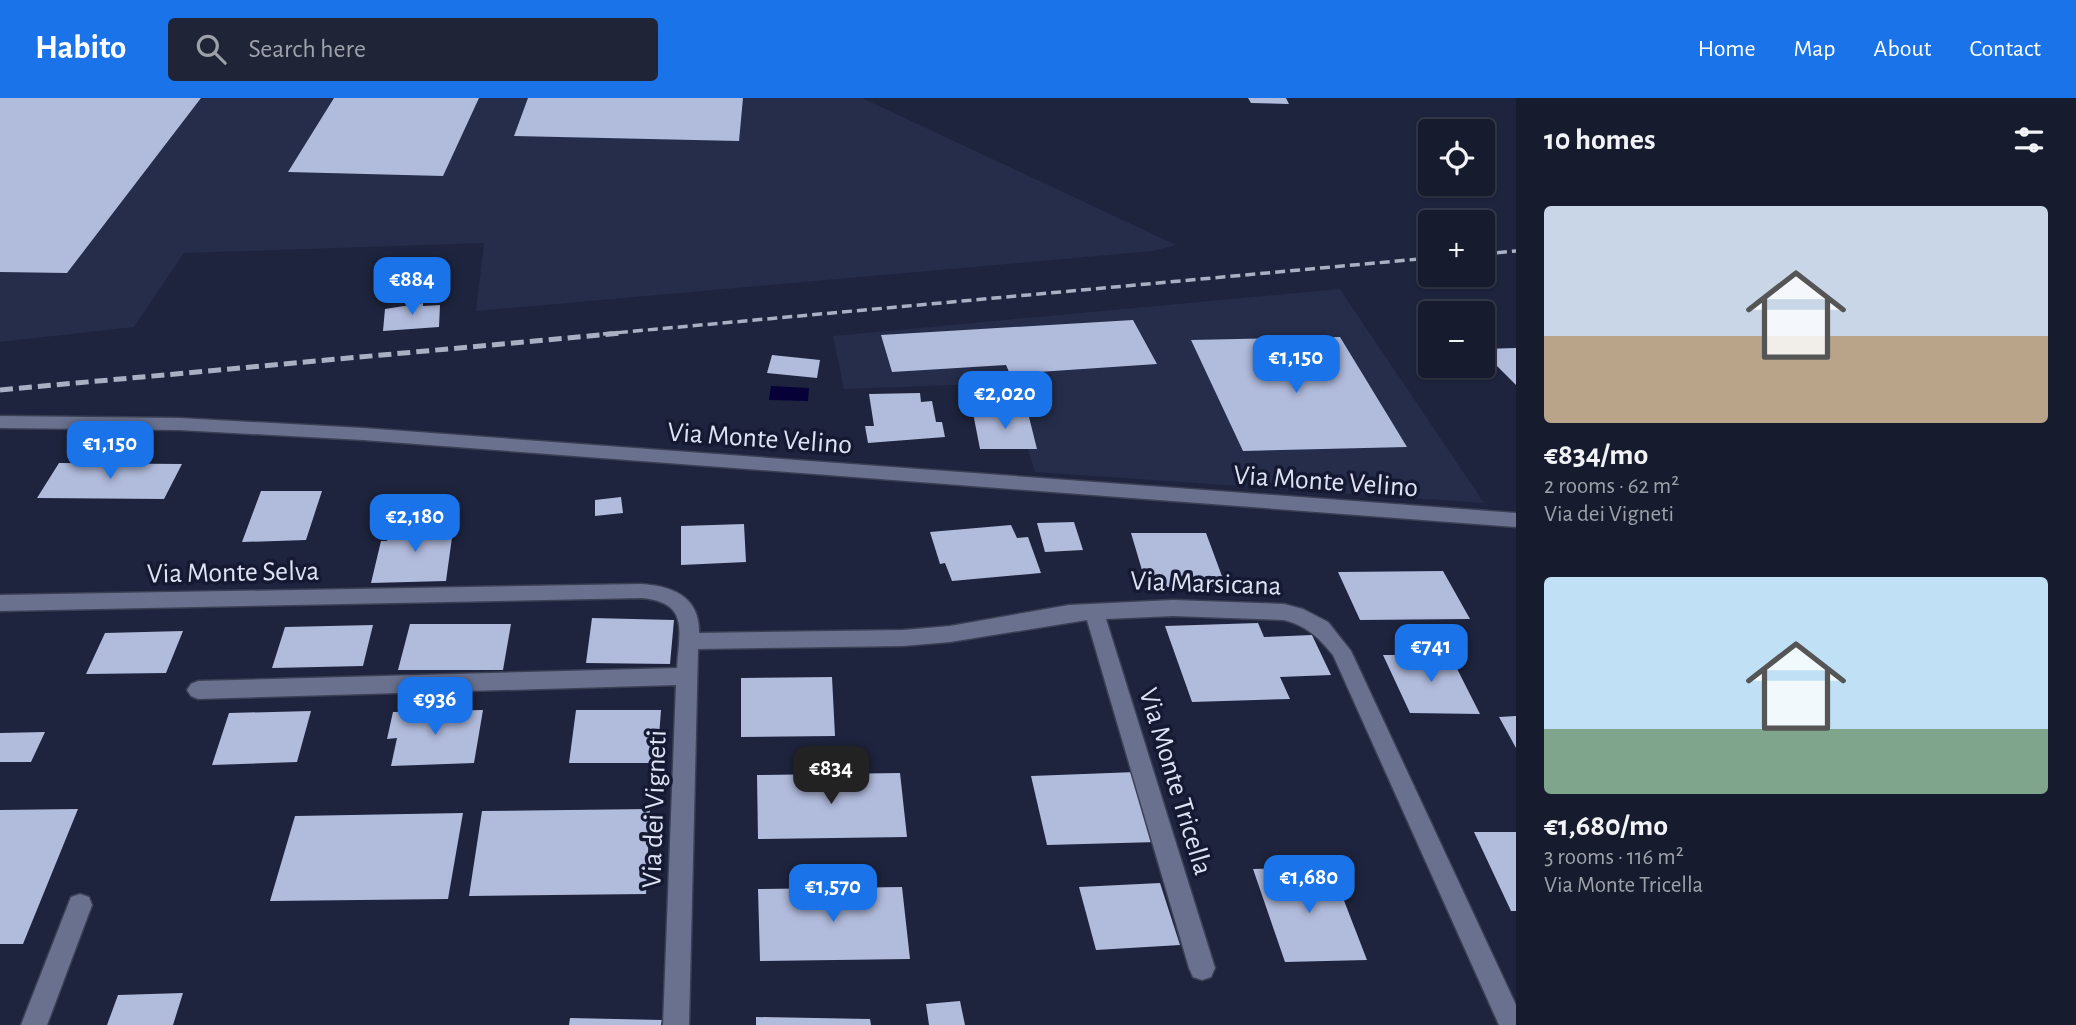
<!DOCTYPE html>
<meta charset="utf-8">
<style>
:root{--surface:#161b2e;--page:#1f2436;--text:#f1f3f6;--muted:#9ea1aa;--line:#35394a;--accent:#1a73e8}
body{margin:0;font-family:"Alegreya Sans",sans-serif;background:var(--page);color:var(--text);height:100vh;display:flex;flex-direction:column;font-size:26px;white-space:nowrap}
*{box-sizing:border-box;margin:0}
p{font-size:23px;color:var(--muted)}
.icon{flex:none;width:38px;height:38px;fill:none;stroke:currentColor;stroke-width:2;stroke-linecap:round;stroke-linejoin:round}
.map{position:relative;flex:1;overflow:hidden}
.drawer{display:flex;flex-direction:column;background:var(--surface);width:560px}
.drawer>*{flex:none}
.buttons{position:absolute;left:1418px;top:21px;display:grid;gap:14px}
.buttons a{display:grid;place-items:center;width:77px;height:77px;border-radius:7px;background:var(--surface);box-shadow:0 2px 5px #0004,0 0 0 2px var(--line);font-size:35px}
.price{position:absolute;translate:-50% -60px;padding:0 16px;border-radius:14px;background:var(--accent);color:#fff;font-size:23px;line-height:46px;filter:drop-shadow(0 2px 4px #0008)}
.price::after{content:'';position:absolute;left:50%;top:42px;width:21px;height:16px;margin-left:-10px;background:inherit;clip-path:polygon(0 0,100% 0,50% 100%)}
.price.active{background:#222;color:#fff}
ul{padding:0;list-style:none}
li{display:grid;align-content:center;gap:14px;height:371px;padding:0 28px}
li span{display:grid;place-items:center;height:217px;border-radius:7px;color:#555}
li>.icon{margin-inline-start:auto}
span .icon{width:126px;height:126px;fill:#fffc;stroke-width:1}
li b{font-size:30px}
h2{display:flex;justify-content:space-between;align-items:center;height:84px;padding:0 28px;font-size:30px}
header{display:flex;align-items:center;gap:42px;box-sizing:border-box;height:98px;padding:0 35px;background:var(--accent);color:#fff}
header strong{font-size:33px}
nav{display:flex;gap:38px;margin-inline-start:auto;font-size:24px}
.search{width:490px;height:63px;background:var(--page);display:flex;align-items:center;gap:18px;box-sizing:border-box;padding:0 24px;border-radius:7px;color:var(--muted);font-size:26px}
main{display:flex;flex:1;min-height:0}
.map>svg:first-child{display:block}
.built{fill:#252d4b}
.water{fill:#060238}
.building{fill:#b1bbdc}
.lines{fill:none;stroke-linecap:round;stroke-linejoin:round}
.minor-casing{stroke:#3b4055;stroke-width:3}
.minor{fill:#69718f;fill-rule:evenodd}
.rail-far1{stroke:#aab0c3;stroke-width:3.5;stroke-dasharray:10 5;stroke-linecap:butt}
.rail{stroke:#aab0c3;stroke-width:5;stroke-dasharray:13 6;stroke-linecap:butt}
.labels{text-anchor:middle;stroke-width:7;stroke-linejoin:round;paint-order:stroke}
.street-label{font-size:28px;fill:#dde3f4;stroke:#151a32}
</style>
<header>
<strong>Habito</strong>
<div class="search"><svg class="icon" aria-label="search" viewBox="0 0 24 24"><circle cx="10" cy="10" r="6"/><path d="M15 15l6 6"/></svg>Search here</div>
<nav><a>Home</a><a>Map</a><a>About</a><a>Contact</a></nav>
</header>
<main>
<div class="map">
<svg width="1516" height="927" viewBox="0 0 1516 927">
<rect width="100%" height="100%" fill="#1e243d"/>
<path class="built" d="M 0,0 L 862,0 L 1176,147 L 1153,153 L 476,213 L 484,145 L 184,155 L 134,229 L 0,244 Z
M 1340,191 L 1484,405 L 1035,374 L 1007,285 L 844,291 L 833,238 Z"/>
<path class="water" d="M 771,288 L 809,290 L 808,303 L 769,302 Z"/>
<path class="building" d="M 0,0 L 201,0 L 67,175 L 0,174 Z
M 334,0 L 479,0 L 443,78 L 288,74 Z
M 528,0 L 743,0 L 739,43 L 514,38 Z
M 1248,0 L 1286,0 L 1289,6 L 1251,5 Z
M 423,205 L 423,208 L 440,207 L 439,229 L 383,233 L 385,211 Z
M 1133,222 L 1157,266 L 1010,276 L 1006,267 L 892,274 L 881,237 Z
M 1340,239 L 1407,349 L 1243,353 L 1191,242 Z
M 1516,250 L 1516,287 L 1497,268 L 1488,268 L 1482,260 L 1482,251 Z
M 772,257 L 820,262 L 817,280 L 767,275 Z
M 920,295 L 921,304 L 932,303 L 936,324 L 942,324 L 945,339 L 868,345 L 865,328 L 874,328 L 869,296 Z
M 973,315 L 1028,315 L 1037,351 L 980,351 Z
M 59,365 L 182,366 L 164,401 L 37,400 Z
M 261,393 L 322,393 L 306,442 L 242,444 Z
M 621,399 L 623,415 L 595,418 L 595,402 Z
M 1074,424 L 1083,452 L 1045,454 L 1037,425 Z
M 454,425 L 446,483 L 371,485 L 381,443 L 387,443 L 391,426 Z
M 744,426 L 746,464 L 681,467 L 681,428 Z
M 1011,427 L 1017,440 L 1028,439 L 1041,475 L 952,483 L 945,465 L 940,466 L 930,434 Z
M 1131,435 L 1206,435 L 1226,489 L 1147,489 Z
M 1443,473 L 1470,521 L 1360,522 L 1338,474 Z
M 592,520 L 674,522 L 670,566 L 586,565 Z
M 1258,525 L 1264,539 L 1312,537 L 1331,577 L 1280,579 L 1290,601 L 1192,604 L 1165,528 Z
M 410,526 L 511,526 L 503,572 L 398,572 Z
M 373,527 L 363,568 L 272,570 L 285,529 Z
M 183,533 L 166,575 L 86,576 L 105,535 Z
M 1383,557 L 1450,557 L 1480,616 L 1410,615 Z
M 832,579 L 835,638 L 741,639 L 741,580 Z
M 483,612 L 474,665 L 391,668 L 397,640 L 387,641 L 393,614 Z
M 576,612 L 661,612 L 657,665 L 569,665 Z
M 311,613 L 297,664 L 212,667 L 229,615 Z
M 1516,618 L 1516,650 L 1499,619 Z
M 45,634 L 31,664 L 0,664 L 0,635 Z
M 1136,674 L 1158,744 L 1047,747 L 1031,678 Z
M 900,675 L 907,739 L 758,741 L 757,677 Z
M 78,711 L 23,846 L 0,846 L 0,712 Z
M 650,711 L 646,796 L 469,798 L 482,713 Z
M 463,715 L 448,801 L 270,803 L 295,718 Z
M 1474,734 L 1516,734 L 1516,813 L 1511,813 Z
M 1331,769 L 1367,862 L 1285,864 L 1253,771 Z
M 1160,785 L 1180,847 L 1096,852 L 1079,789 Z
M 902,789 L 910,861 L 760,863 L 758,791 Z
M 183,895 L 173,927 L 107,927 L 118,897 Z
M 960,903 L 965,927 L 929,927 L 926,906 Z
M 756,919 L 870,921 L 871,927 L 756,927 Z
M 570,920 L 662,922 L 661,927 L 569,927 Z"/>
<g class="lines">
<g class="minor-casing">
<path id="minor" d="M 0,318 L 179,320 L 363,330 L 1516,415 L 1516,429 L 363,342 L 179,332 L 0,330 Z
M 641,486 C 673,488 700,499 699,535 L 903,532 L 950,528 L 1069,507 L 1173,502 L 1284,506 L 1303,511 L 1328,524 L 1351,553 L 1516,907 L 1516,927 L 1499,927 L 1333,557 C 1318,539 1307,528 1284,522 L 1173,518 L 1106,521 L 1215,870 L 1211,879 L 1202,882 L 1193,879 L 1189,870 L 1087,522 L 950,544 L 903,548 L 698,551 L 689,927 L 663,927 L 676,587 L 198,601 L 191,598 L 187,592 L 191,586 L 198,583 L 677,570 C 679,533 690,504 641,500 L 0,513 L 0,497 Z
M 80,796 L 89,799 L 92,807 L 47,927 L 21,927 L 71,799 Z"/>
</g>
<use href="#minor" class="minor"/>
<path class="rail-far1" d="M 1482,156 L 1516,153
M 603,236 L 1430,160"/>
<path class="rail" d="M 0,292 L 622,235"/>
</g>
<g class="labels">
<g class="street-label">
<text transform="translate(760 339) rotate(4)" y="10">Via Monte Velino</text>
<text transform="translate(1326 382) rotate(4)" y="10">Via Monte Velino</text>
<text transform="translate(233 473) rotate(-1)" y="10">Via Monte Selva</text>
<text transform="translate(1206 484) rotate(2)" y="10">Via Marsicana</text>
<text transform="translate(1177 683) rotate(73)" y="10">Via Monte Tricella</text>
<text transform="translate(653 711) rotate(-88)" y="10">Via dei Vigneti</text>
</g>
</g>
</svg>
<div class="buttons">
<a><svg class="icon" aria-label="locate" viewBox="0 0 24 24"><circle cx="12" cy="12" r="6"/><path d="M12 2v4M12 18v4M2 12h4M18 12h4"/></svg></a>
<a>+</a>
<a>−</a>
</div>
<b class="price" style="left:412px;top:219px">€884</b>
<b class="price" style="left:1296px;top:297px">€1,150</b>
<b class="price" style="left:1005px;top:333px">€2,020</b>
<b class="price" style="left:110px;top:383px">€1,150</b>
<b class="price" style="left:415px;top:456px">€2,180</b>
<b class="price" style="left:1431px;top:586px">€741</b>
<b class="price" style="left:435px;top:639px">€936</b>
<b class="price active" style="left:831px;top:708px">€834</b>
<b class="price" style="left:1309px;top:817px">€1,680</b>
<b class="price" style="left:833px;top:826px">€1,570</b>
</div>
<section class="drawer">
<h2>10 homes<svg class="icon" aria-label="filters" viewBox="0 0 24 24"><path d="M4 7h16M4 17h16"/><circle cx="9" cy="7" r="2"/><circle cx="15" cy="17" r="2"/></svg></h2>
<ul>
<li><span style="background:linear-gradient(#c9d6e8 60%,#b9a48a 0)"><svg class="icon" aria-label="home" viewBox="0 0 24 24"><path d="M3 11l9-7 9 7M6 9v11h12V9"/></svg></span><div><b>€834/mo</b><p>2 rooms · 62 m²</p><p>Via dei Vigneti</p></div></li>
<li><span style="background:linear-gradient(#bfe0f5 70%,#7fa58c 0)"><svg class="icon" aria-label="home" viewBox="0 0 24 24"><path d="M3 11l9-7 9 7M6 9v11h12V9"/></svg></span><div><b>€1,680/mo</b><p>3 rooms · 116 m²</p><p>Via Monte Tricella</p></div></li>
</ul>
</section>
</main>
